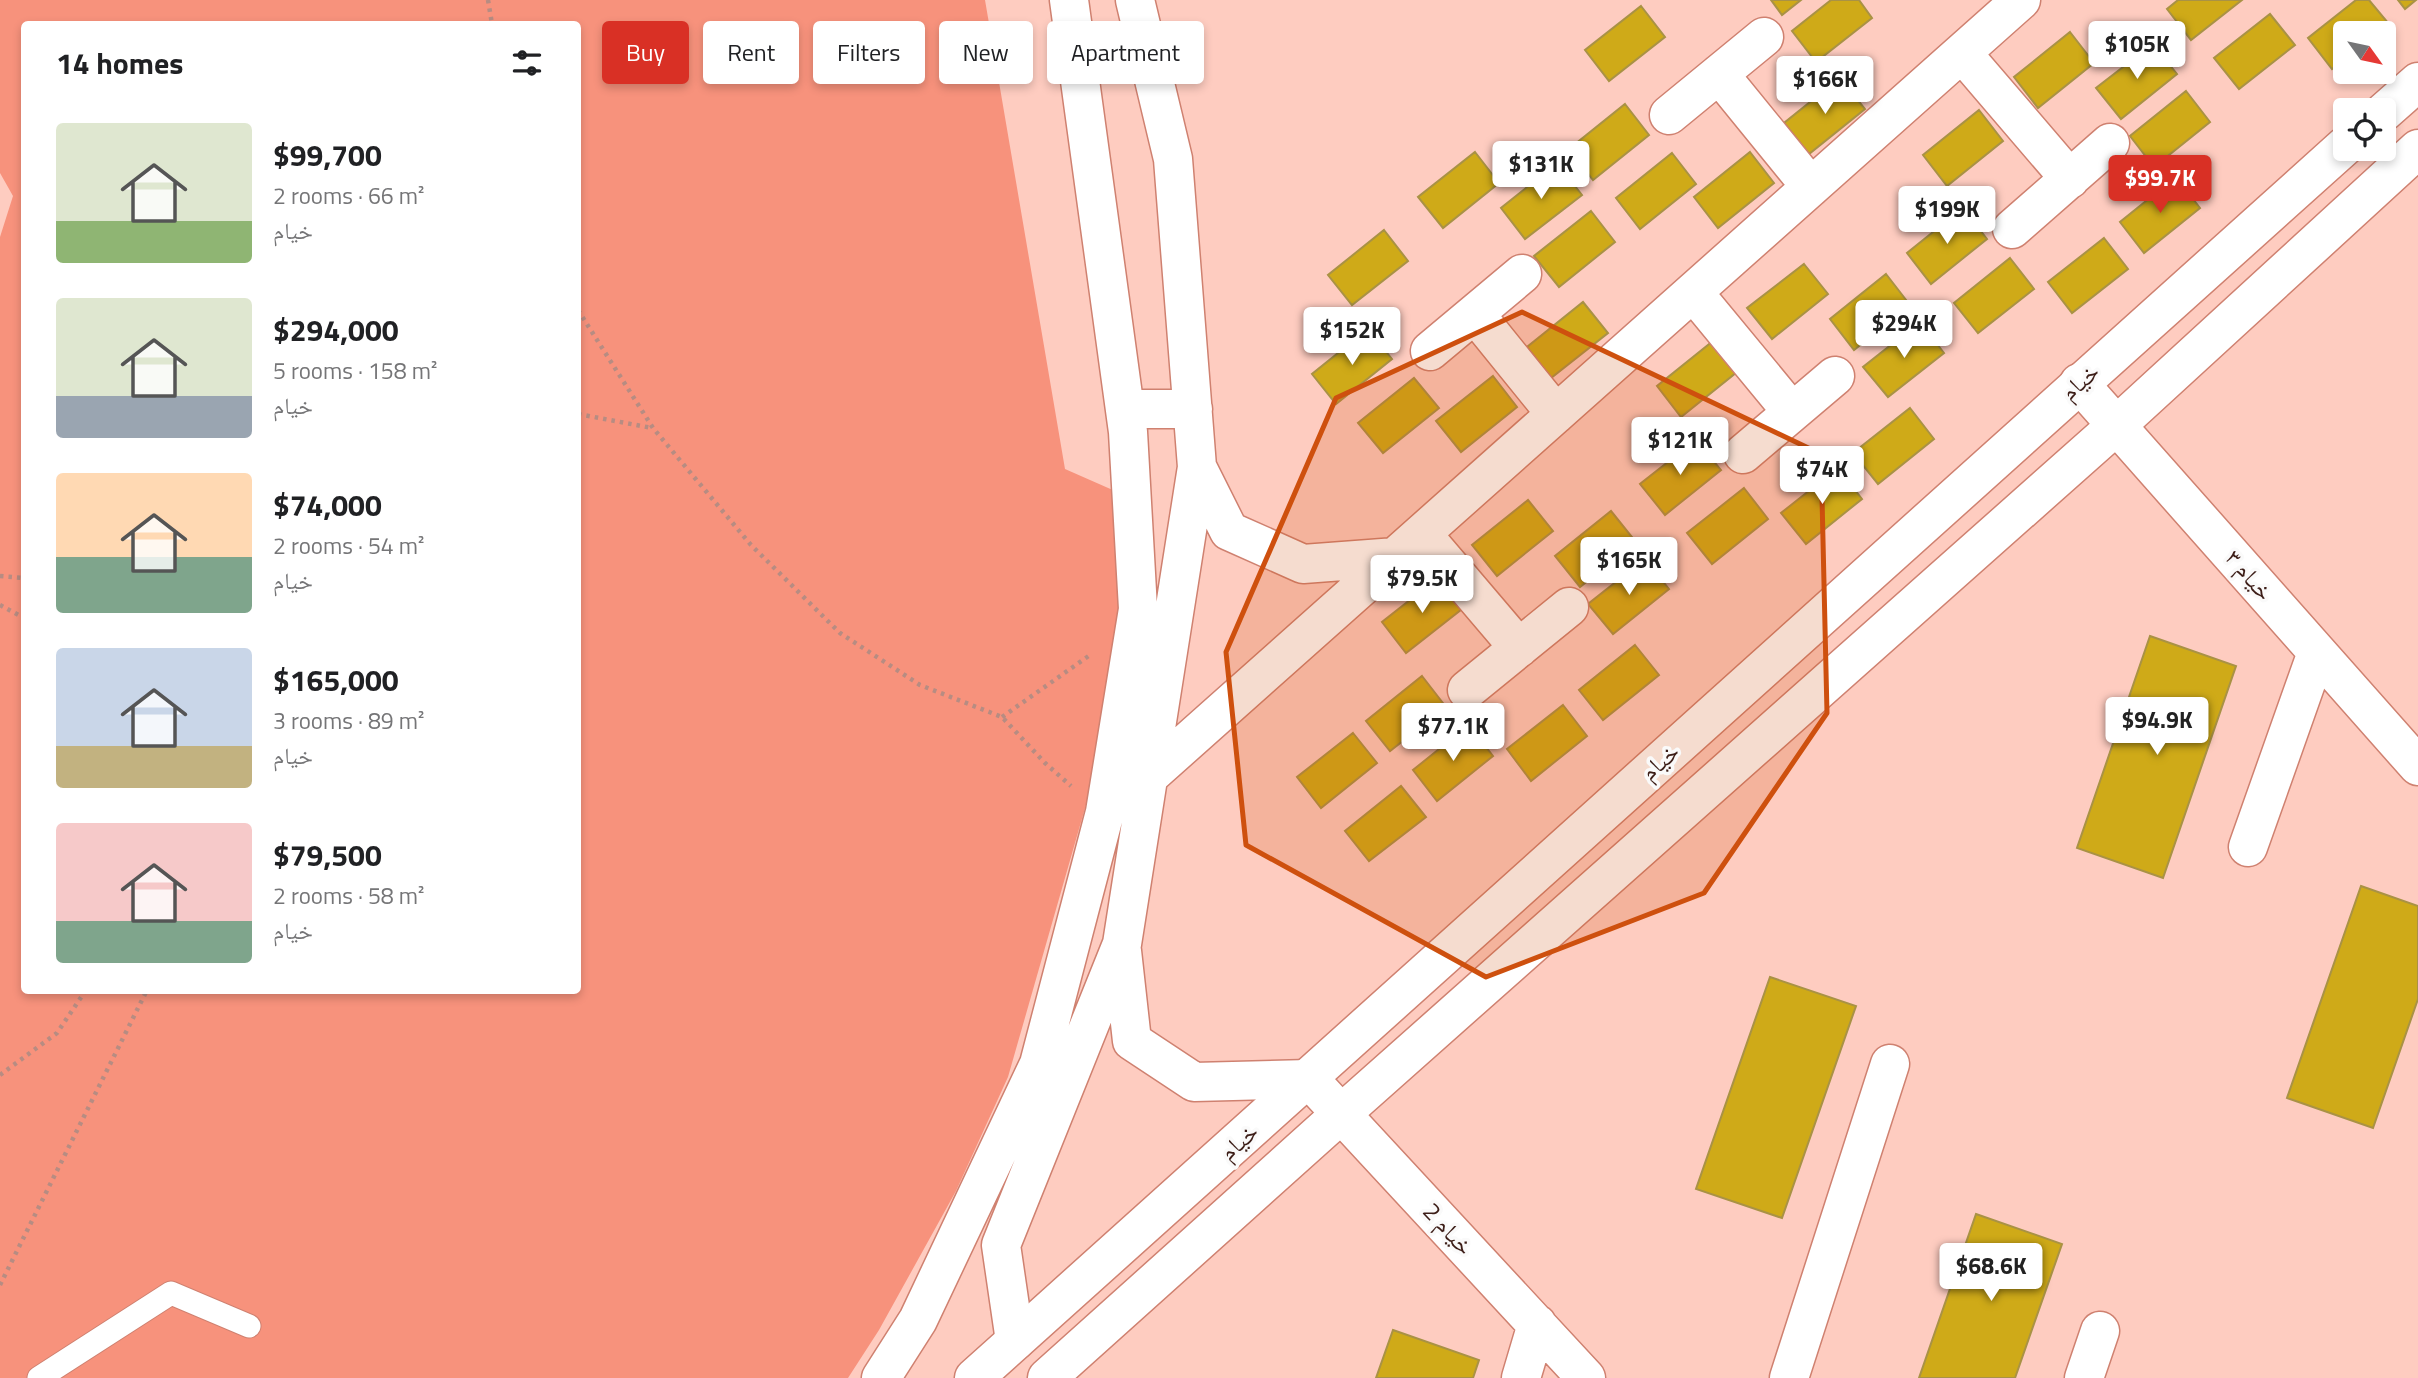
<!DOCTYPE html>
<meta charset="utf-8">
<style>
:root{--surface:#fff;--page:#f6f6f6;--text:#202124;--muted:#757577;--accent:#d93025}
body{margin:0;font-family:"Titillium Web","Noto Naskh Arabic",sans-serif;background:var(--page);color:var(--text);height:100vh;display:flex;flex-direction:column;font-size:26px;white-space:nowrap}
*{box-sizing:border-box;margin:0}
p{font-size:23px;color:var(--muted)}
.icon{flex:none;width:38px;height:38px;fill:none;stroke:currentColor;stroke-width:2;stroke-linecap:round;stroke-linejoin:round}
.map{position:relative;flex:1;overflow:hidden}
.drawer{position:absolute;left:21px;top:21px;width:560px;height:973px;display:flex;flex-direction:column;background:var(--surface);border-radius:7px;box-shadow:0 4px 10px #0003}
.drawer>*{flex:none}
.banner{position:absolute;left:602px;top:21px;width:665px;height:63px;display:flex;gap:14px}
.needle{width:46px;rotate:123deg}
.buttons{position:absolute;left:2333px;top:21px;display:grid;gap:14px}
.buttons a{display:grid;place-items:center;width:63px;height:63px;border-radius:7px;background:var(--surface);box-shadow:0 4px 10px #0003;font-size:35px}
.price{position:absolute;translate:-50% -60px;padding:0 16px;border-radius:7px;background:#fff;color:#222;font-size:23px;line-height:46px;filter:drop-shadow(0 2px 4px #0008)}
.price::after{content:'';position:absolute;left:50%;top:42px;width:21px;height:16px;margin-left:-10px;background:inherit;clip-path:polygon(0 0,100% 0,50% 100%)}
.price.on{background:var(--accent);color:#fff}
ul{padding:0;list-style:none}
li{display:flex;align-items:center;gap:21px;height:175px;padding:0 35px}
li span{display:grid;place-items:center;flex:none;width:196px;height:140px;border-radius:7px;color:#555}
li>.icon{margin-inline-start:auto}
span .icon{width:84px;height:84px;fill:#fffc;stroke-width:1}
li b{font-size:30px}
h2{display:flex;justify-content:space-between;align-items:center;height:84px;padding:0 35px;font-size:30px}
.tag{padding:0 24px;border-radius:7px;background:var(--surface);box-shadow:0 4px 10px #0003;font-size:24px;line-height:63px}
.tag.on{background:var(--accent);color:#fff}
.map>svg:first-child{display:block}
.green{fill:#f7927c;fill-rule:evenodd}
.building{fill:#cfaa18;stroke:#a99245;stroke-width:2}
.lines{fill:none;stroke-linecap:round;stroke-linejoin:round}
.service-casing{stroke:#cf8170;stroke-width:25}
.minor-casing{stroke:#cf8170;stroke-width:41}
.tertiary-casing{stroke:#cf8170;stroke-width:41}
.path{stroke:#b78c82;stroke-width:4.5;stroke-dasharray:3.5 5;stroke-linecap:butt}
.service{stroke:#fff;stroke-width:23}
.minor{stroke:#fff;stroke-width:38}
.tertiary{stroke:#fff;stroke-width:38}
.marked{fill:#ce500e;fill-opacity:0.2;stroke:#ce500e;stroke-width:5;stroke-linejoin:round}
.labels{text-anchor:middle;stroke-width:7;stroke-linejoin:round;paint-order:stroke}
.street-label{font-size:24px;fill:#3c1d17;stroke:#fafafa}
</style>
<div class="map">
<svg width="2418" height="1378" viewBox="0 0 2418 1378">
<rect width="100%" height="100%" fill="#feccc0"/>
<path class="green" d="M 0,0 L 985,0 L 1065,469 L 1115,491 L 1121,626 L 1087,801 L 1008,1077 L 956,1191 L 879,1330 L 848,1378 L 0,1378 L 0,237 L 13,196 L 0,173 ZM 24,24 L 578,24 L 578,990 L 24,990 Z"/>
<path class="building" d="M 1771,0 L 1801,0 L 1782,15 Z
M 1831,0 L 1859,0 L 1872,18 L 1816,62 L 1792,31 Z
M 2178,0 L 2242,0 L 2191,40 L 2167,9 Z
M 2356,0 L 2369,0 L 2389,24 L 2377,33 L 2345,33 L 2345,59 L 2332,69 L 2308,38 Z
M 2398,0 L 2416,0 L 2405,9 Z
M 1641,6 L 1665,37 L 1609,81 L 1585,50 Z
M 2270,14 L 2295,45 L 2239,89 L 2214,58 Z
M 2070,32 L 2094,63 L 2038,108 L 2014,77 Z
M 2153,44 L 2177,74 L 2121,119 L 2096,88 Z
M 1840,78 L 1865,109 L 1809,154 L 1784,123 Z
M 2186,91 L 2210,122 L 2154,167 L 2130,136 Z
M 1625,104 L 1649,135 L 1593,180 L 1569,149 Z
M 1979,110 L 2003,141 L 1947,186 L 1923,155 Z
M 1475,152 L 1499,183 L 1443,228 L 1418,197 Z
M 1750,152 L 1774,183 L 1718,228 L 1694,197 Z
M 1672,153 L 1696,184 L 1640,229 L 1616,198 Z
M 1557,163 L 1582,195 L 1525,239 L 1501,208 Z
M 2176,177 L 2200,208 L 2144,253 L 2120,222 Z
M 1963,208 L 1987,239 L 1931,284 L 1907,253 Z
M 1591,211 L 1615,242 L 1559,287 L 1534,256 Z
M 1384,230 L 1408,261 L 1352,305 L 1328,275 Z
M 2104,238 L 2128,269 L 2072,313 L 2048,282 Z
M 2010,258 L 2034,289 L 1978,333 L 1954,303 Z
M 1804,264 L 1828,294 L 1772,339 L 1747,308 Z
M 1886,274 L 1910,305 L 1854,350 L 1830,319 Z
M 1583,302 L 1608,333 L 1551,378 L 1527,347 Z
M 1920,322 L 1944,353 L 1888,397 L 1863,367 Z
M 1368,329 L 1392,359 L 1336,404 L 1312,374 Z
M 1713,341 L 1737,372 L 1681,417 L 1657,386 Z
M 1493,376 L 1517,407 L 1461,452 L 1436,421 Z
M 1414,378 L 1439,408 L 1383,453 L 1358,423 Z
M 1910,408 L 1934,439 L 1878,484 L 1853,453 Z
M 1696,440 L 1721,470 L 1665,515 L 1640,484 Z
M 1838,468 L 1862,499 L 1806,544 L 1781,513 Z
M 1744,488 L 1768,519 L 1712,564 L 1687,533 Z
M 1528,500 L 1553,531 L 1497,576 L 1472,545 Z
M 1611,511 L 1636,542 L 1580,587 L 1555,556 Z
M 1645,559 L 1669,589 L 1613,634 L 1588,604 Z
M 1438,578 L 1462,609 L 1406,653 L 1382,622 Z
M 2150,636 L 2236,666 L 2163,878 L 2077,848 Z
M 1635,645 L 1659,675 L 1603,720 L 1579,690 Z
M 1422,676 L 1446,707 L 1390,751 L 1366,721 Z
M 1563,705 L 1587,736 L 1531,781 L 1507,749 Z
M 1469,725 L 1493,756 L 1437,801 L 1413,770 Z
M 1353,733 L 1377,763 L 1321,808 L 1297,777 Z
M 1401,786 L 1426,817 L 1369,861 L 1345,831 Z
M 2361,886 L 2418,906 L 2418,999 L 2373,1128 L 2287,1098 Z
M 1770,977 L 1856,1006 L 1782,1218 L 1696,1189 Z
M 1976,1214 L 2062,1244 L 2015,1378 L 1919,1378 Z
M 1393,1330 L 1479,1360 L 1473,1378 L 1376,1378 Z"/>
<g class="lines">
<g class="service-casing">
<path id="service" d="M 39,1378 L 171,1293 L 249,1326"/>
</g>
<g class="minor-casing">
<path id="minor" d="M 1962,53 L 2070,179
M 1719,74 L 1811,187
M 1669,115 L 1764,37
M 2012,229 L 2110,143
M 1693,292 L 1792,412
M 1475,314 L 1556,414
M 1430,351 L 1522,274
M 2079,383 L 2418,766
M 1125,409 L 1193,409
M 1743,454 L 1835,376
M 1197,467 L 1229,531 L 1303,564 L 1396,557
M 1422,534 L 1519,648
M 1467,690 L 1569,607
M 1148,777 L 2021,0
M 2248,847 L 2317,652
M 1122,951 L 1132,1041 L 1194,1082 L 1309,1079 L 1586,1378
M 1015,1341 L 1001,1245 L 1122,944 L 1197,467 L 1173,159 L 1135,0
M 881,1378 L 918,1320 L 1039,1064 L 1105,812 L 1138,609 L 1128,432 L 1069,0
M 1521,1378 L 1537,1324
M 1789,1378 L 1890,1064
M 2084,1378 L 2100,1331"/>
</g>
<g class="tertiary-casing">
<path id="tertiary" d="M 2384,112 L 2418,82
M 974,1378 C 1433,970 1886,555 2345,146
M 1047,1378 L 1341,1114 L 2117,425 L 2418,149"/>
</g>
<path class="path" d="M 488,0 L 492,24
M 578,310 L 653,428 L 751,545 L 840,633 L 920,685 L 1002,717 L 1045,763 L 1071,786
M 578,414 L 652,428
M 0,576 L 24,578
M 0,605 L 24,618
M 1002,717 L 1090,655
M 0,1075 L 57,1033 L 86,990
M 0,1285 L 147,990"/>
<use href="#service" class="service"/>
<use href="#minor" class="minor"/>
<use href="#tertiary" class="tertiary"/>
</g>
<path class="marked" d="M 1522,312 L 1821,454 L 1827,713 L 1704,893 L 1486,977 L 1246,845 L 1226,652 L 1336,398 Z"/>
<g class="labels">
<g class="street-label">
<text transform="translate(2080 382) rotate(-42)" y="8">خیام</text>
<text transform="translate(2249 575) rotate(49)" y="8">خیام ۳</text>
<text transform="translate(1660 762) rotate(-42)" y="8">خیام</text>
<text transform="translate(1239 1142) rotate(-42)" y="8">خیام</text>
<text transform="translate(1448 1229) rotate(47)" y="8">خیام 2</text>
</g>
</g>
</svg>
<div class="buttons">
<a><svg class="needle" viewBox="-14 -14 28 28"><path d="M0-13l5 13h-10z" fill="#e53935"/><path d="M0 13l5-13h-10z" fill="#757577"/></svg></a>
<a><svg class="icon" aria-label="locate" viewBox="0 0 24 24"><circle cx="12" cy="12" r="6"/><path d="M12 2v4M12 18v4M2 12h4M18 12h4"/></svg></a>
</div>
<b class="price" style="left:2137px;top:81px">$105K</b>
<b class="price" style="left:1825px;top:116px">$166K</b>
<b class="price" style="left:1541px;top:201px">$131K</b>
<b class="price on" style="left:2160px;top:215px">$99.7K</b>
<b class="price" style="left:1947px;top:246px">$199K</b>
<b class="price" style="left:1904px;top:360px">$294K</b>
<b class="price" style="left:1352px;top:367px">$152K</b>
<b class="price" style="left:1680px;top:477px">$121K</b>
<b class="price" style="left:1822px;top:506px">$74K</b>
<b class="price" style="left:1629px;top:597px">$165K</b>
<b class="price" style="left:1422px;top:615px">$79.5K</b>
<b class="price" style="left:2157px;top:757px">$94.9K</b>
<b class="price" style="left:1453px;top:763px">$77.1K</b>
<b class="price" style="left:1991px;top:1303px">$68.6K</b>
<div class="banner">
<a class="tag on">Buy</a>
<a class="tag">Rent</a>
<a class="tag">Filters</a>
<a class="tag">New</a>
<a class="tag">Apartment</a>
</div>
<section class="drawer">
<h2>14 homes<svg class="icon" aria-label="filters" viewBox="0 0 24 24"><path d="M4 7h16M4 17h16"/><circle cx="9" cy="7" r="2"/><circle cx="15" cy="17" r="2"/></svg></h2>
<ul>
<li><span style="background:linear-gradient(#dfe7d0 70%,#8fb573 0)"><svg class="icon" aria-label="home" viewBox="0 0 24 24"><path d="M3 11l9-7 9 7M6 9v11h12V9"/></svg></span><div><b>$99,700</b><p>2 rooms · 66 m²</p><p>خیام</p></div></li>
<li><span style="background:linear-gradient(#dfe7d0 70%,#9aa5b1 0)"><svg class="icon" aria-label="home" viewBox="0 0 24 24"><path d="M3 11l9-7 9 7M6 9v11h12V9"/></svg></span><div><b>$294,000</b><p>5 rooms · 158 m²</p><p>خیام</p></div></li>
<li><span style="background:linear-gradient(#ffd9b3 60%,#7fa58c 0)"><svg class="icon" aria-label="home" viewBox="0 0 24 24"><path d="M3 11l9-7 9 7M6 9v11h12V9"/></svg></span><div><b>$74,000</b><p>2 rooms · 54 m²</p><p>خیام</p></div></li>
<li><span style="background:linear-gradient(#c9d6e8 70%,#c2b280 0)"><svg class="icon" aria-label="home" viewBox="0 0 24 24"><path d="M3 11l9-7 9 7M6 9v11h12V9"/></svg></span><div><b>$165,000</b><p>3 rooms · 89 m²</p><p>خیام</p></div></li>
<li><span style="background:linear-gradient(#f6c9c9 70%,#7fa58c 0)"><svg class="icon" aria-label="home" viewBox="0 0 24 24"><path d="M3 11l9-7 9 7M6 9v11h12V9"/></svg></span><div><b>$79,500</b><p>2 rooms · 58 m²</p><p>خیام</p></div></li>
</ul>
</section>
</div>
